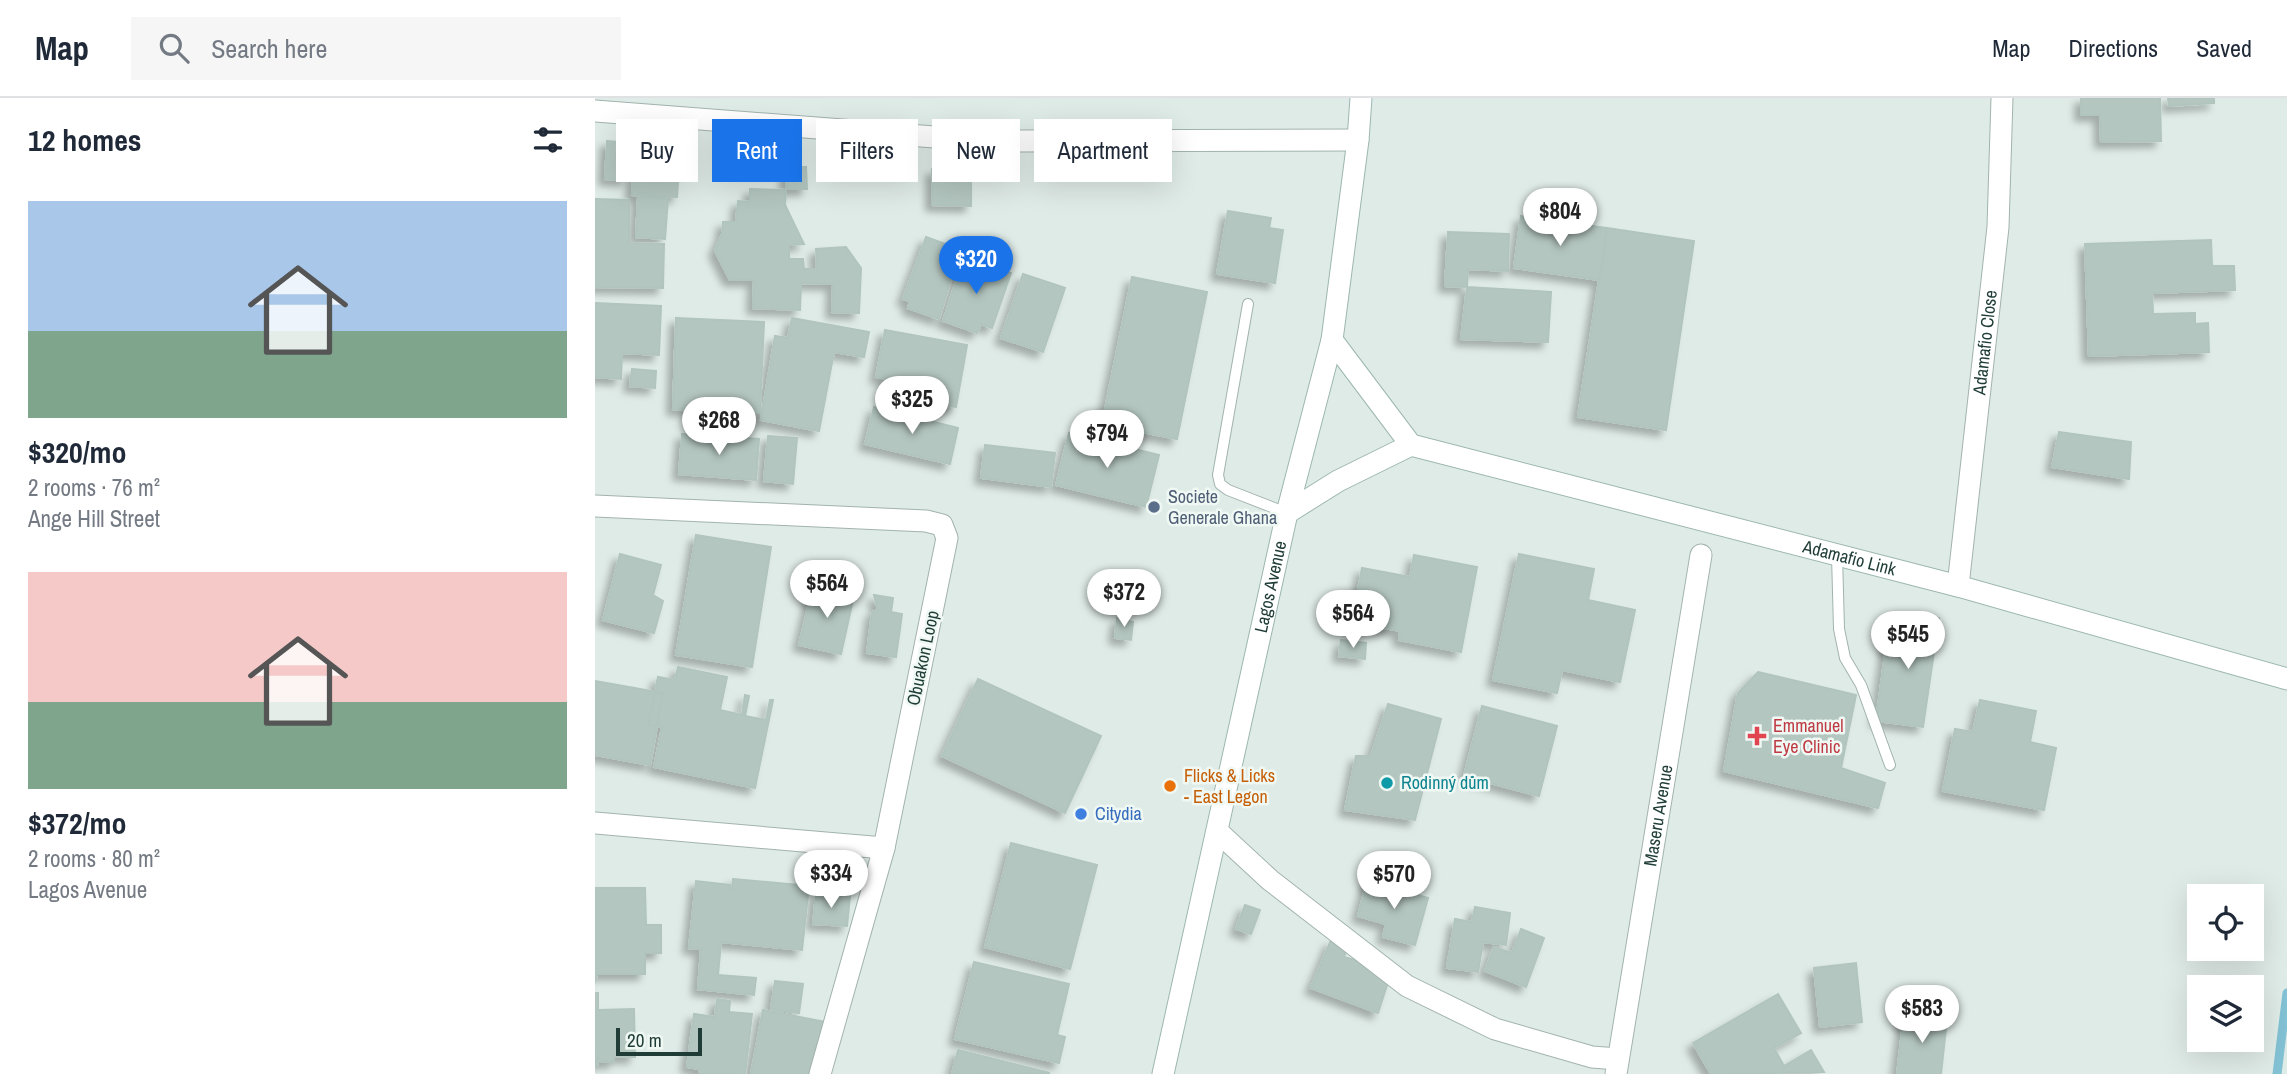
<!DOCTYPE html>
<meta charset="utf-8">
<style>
:root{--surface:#fff;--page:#f6f6f7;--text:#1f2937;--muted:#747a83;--line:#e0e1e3;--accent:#1a73e8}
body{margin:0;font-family:"Archivo Narrow",sans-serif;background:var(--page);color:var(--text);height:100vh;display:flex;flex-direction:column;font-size:26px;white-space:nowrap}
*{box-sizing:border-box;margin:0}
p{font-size:23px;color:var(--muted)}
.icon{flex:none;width:38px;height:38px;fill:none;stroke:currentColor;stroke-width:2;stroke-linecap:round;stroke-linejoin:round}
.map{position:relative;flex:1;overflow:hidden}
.drawer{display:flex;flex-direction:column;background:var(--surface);width:595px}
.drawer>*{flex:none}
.guide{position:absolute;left:21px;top:21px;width:665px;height:63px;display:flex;gap:14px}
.fabs{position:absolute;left:1592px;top:786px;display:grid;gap:14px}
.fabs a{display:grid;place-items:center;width:77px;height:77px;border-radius:0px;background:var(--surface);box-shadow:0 7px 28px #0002;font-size:35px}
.scale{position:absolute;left:21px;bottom:18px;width:86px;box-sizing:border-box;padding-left:7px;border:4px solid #1f3c36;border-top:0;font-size:19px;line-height:24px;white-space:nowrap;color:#1f3c36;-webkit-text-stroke:5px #f0f8f4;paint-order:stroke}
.price{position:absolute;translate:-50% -60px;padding:0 16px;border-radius:24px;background:#fff;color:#222;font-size:23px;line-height:46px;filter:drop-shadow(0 2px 4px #0008)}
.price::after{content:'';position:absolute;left:50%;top:42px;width:21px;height:16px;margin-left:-10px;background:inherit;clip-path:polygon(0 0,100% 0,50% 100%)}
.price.selected{background:var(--accent);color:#fff}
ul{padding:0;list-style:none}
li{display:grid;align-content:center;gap:14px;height:371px;padding:0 28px}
li span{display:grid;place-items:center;height:217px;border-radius:0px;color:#555}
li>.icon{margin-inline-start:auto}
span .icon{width:126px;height:126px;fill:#fffc;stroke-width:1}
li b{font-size:30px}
h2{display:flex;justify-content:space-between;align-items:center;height:84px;padding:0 28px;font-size:30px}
.pill{padding:0 24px;border-radius:0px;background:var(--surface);box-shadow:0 7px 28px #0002;font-size:24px;line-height:63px}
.pill.selected{background:var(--accent);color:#fff}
header{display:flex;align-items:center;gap:42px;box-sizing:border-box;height:98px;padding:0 35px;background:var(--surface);border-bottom:2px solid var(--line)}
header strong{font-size:33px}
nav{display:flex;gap:38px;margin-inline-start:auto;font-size:24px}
.search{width:490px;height:63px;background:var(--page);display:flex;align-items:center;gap:18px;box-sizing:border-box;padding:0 24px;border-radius:0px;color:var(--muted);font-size:26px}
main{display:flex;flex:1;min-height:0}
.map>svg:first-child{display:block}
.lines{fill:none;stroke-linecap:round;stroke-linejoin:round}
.stream{stroke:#83c1d4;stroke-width:9}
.building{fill:#b4c6c0;stroke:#b1c5be;stroke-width:2;filter:url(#shadow)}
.lane-casing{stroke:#a2b3ae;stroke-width:12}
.street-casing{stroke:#a2b3ae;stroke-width:23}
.secondary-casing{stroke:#9db7b0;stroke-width:23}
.lane{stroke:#fff;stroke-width:10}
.street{stroke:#fff;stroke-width:21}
.secondary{stroke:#fff;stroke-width:21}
.service-dot{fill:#5c6f8a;stroke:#f0f8f4;stroke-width:2.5}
.health-dot{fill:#e0444e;stroke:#f0f8f4;stroke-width:2.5}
.culture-dot{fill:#0f9aa8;stroke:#f0f8f4;stroke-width:2.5}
.food-dot{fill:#e8710a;stroke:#f0f8f4;stroke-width:2.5}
.shop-dot{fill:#3f7fe0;stroke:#f0f8f4;stroke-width:2.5}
.labels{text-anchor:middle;stroke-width:5;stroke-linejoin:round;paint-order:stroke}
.street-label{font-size:18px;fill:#1f3c36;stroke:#f0f8f4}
.service-label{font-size:18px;fill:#4e5e75;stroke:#f0f8f4;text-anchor:start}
.health-label{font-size:18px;fill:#be3a42;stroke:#f0f8f4;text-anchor:start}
.food-label{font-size:18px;fill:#c56008;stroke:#f0f8f4;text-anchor:start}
.culture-label{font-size:18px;fill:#0d838f;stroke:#f0f8f4;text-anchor:start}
.shop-label{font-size:18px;fill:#366cbe;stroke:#f0f8f4;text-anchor:start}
</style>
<header>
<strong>Map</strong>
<div class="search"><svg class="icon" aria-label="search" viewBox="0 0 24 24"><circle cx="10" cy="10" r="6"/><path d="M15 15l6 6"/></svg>Search here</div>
<nav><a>Map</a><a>Directions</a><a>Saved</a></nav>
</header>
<main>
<section class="drawer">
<h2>12 homes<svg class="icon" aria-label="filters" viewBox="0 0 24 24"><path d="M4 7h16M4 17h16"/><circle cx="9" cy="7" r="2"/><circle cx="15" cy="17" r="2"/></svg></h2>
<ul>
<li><span style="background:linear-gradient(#a9c7e8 60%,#7fa58c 0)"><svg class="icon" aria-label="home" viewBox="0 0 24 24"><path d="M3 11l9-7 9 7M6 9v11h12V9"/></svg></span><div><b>$320/mo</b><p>2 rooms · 76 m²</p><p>Ange Hill Street</p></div></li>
<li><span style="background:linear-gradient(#f6c9c9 60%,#7fa58c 0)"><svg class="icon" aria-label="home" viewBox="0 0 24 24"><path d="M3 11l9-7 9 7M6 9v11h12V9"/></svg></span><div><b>$372/mo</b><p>2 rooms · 80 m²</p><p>Lagos Avenue</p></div></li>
</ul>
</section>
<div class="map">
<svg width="1692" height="976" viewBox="0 0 1692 976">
<defs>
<filter id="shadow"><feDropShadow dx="-6" dy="6" stdDeviation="3.5" flood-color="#0004"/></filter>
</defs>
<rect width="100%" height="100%" fill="#dfebe7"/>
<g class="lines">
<path class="stream" d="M 1682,976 L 1692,895"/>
</g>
<path class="building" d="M 1486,0 L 1565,0 L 1566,43 L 1506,44 L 1505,17 L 1486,17 Z
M 1573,0 L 1619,0 L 1619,5 L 1574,8 Z
M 46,36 L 86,37 L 82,99 L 37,97 L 39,56 L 45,56 Z
M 12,43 L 34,45 L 32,82 L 10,81 Z
M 199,65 L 200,69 L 211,69 L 212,91 L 191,91 L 191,66 Z
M 337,71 L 376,72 L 376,108 L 337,107 Z
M 155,91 L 191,92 L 190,107 L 209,146 L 194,147 L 194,161 L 208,161 L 209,171 L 222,171 L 221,151 L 251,149 L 266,170 L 264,215 L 237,214 L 238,186 L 206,185 L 205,212 L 158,210 L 159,182 L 135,182 L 120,153 L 127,136 L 128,124 L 141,124 L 143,103 L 155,104 Z
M 43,99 L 73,101 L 70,141 L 41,139 Z
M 0,101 L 34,102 L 34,145 L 69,146 L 68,190 L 0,189 Z
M 633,113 L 676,120 L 674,130 L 688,132 L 680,185 L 622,176 Z
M 926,118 L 1012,130 L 1005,182 L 919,170 Z
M 1012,130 L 1099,143 L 1071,332 L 983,319 Z
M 853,134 L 914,136 L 913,173 L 873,171 L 872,189 L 850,188 Z
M 331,139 L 359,149 L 356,159 L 362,161 L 344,221 L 313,210 L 315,203 L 308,201 Z
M 1616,142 L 1617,168 L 1639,168 L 1640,192 L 1557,195 L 1558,216 L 1600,215 L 1600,226 L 1613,225 L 1614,254 L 1494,258 L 1490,146 Z
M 369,159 L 416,175 L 397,230 L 386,226 L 382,235 L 348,223 Z
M 428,176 L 470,190 L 448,254 L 406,240 Z
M 537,179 L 612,194 L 582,341 L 507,326 Z
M 872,189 L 956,194 L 953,244 L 866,241 Z
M 0,205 L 66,208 L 64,257 L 27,255 L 26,281 L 0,279 Z
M 81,220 L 169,224 L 165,315 L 78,311 Z
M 197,220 L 274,234 L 269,259 L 239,254 L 224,333 L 166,322 L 180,238 L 193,240 Z
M 290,232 L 372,247 L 361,309 L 322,302 L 325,287 L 281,279 Z
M 37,271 L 61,273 L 60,290 L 35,288 Z
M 279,309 L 363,330 L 355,366 L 270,346 Z
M 1464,334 L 1536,344 L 1534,381 L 1457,369 Z
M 474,335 L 564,357 L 551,409 L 461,387 Z
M 87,336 L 164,341 L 161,382 L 84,376 Z
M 173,338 L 202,340 L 198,386 L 169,383 Z
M 390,347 L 460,355 L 456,389 L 386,380 Z
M 101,437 L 176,449 L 157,569 L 81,557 Z
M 25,456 L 66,467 L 58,497 L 68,503 L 59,535 L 8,522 Z
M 924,456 L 999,471 L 993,502 L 1040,512 L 1025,584 L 967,572 L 962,595 L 898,582 Z
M 819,457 L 882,469 L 866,554 L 804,542 L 805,533 L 737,520 L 742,495 L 762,498 L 767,470 L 815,479 Z
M 235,488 L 260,493 L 246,556 L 204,547 L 217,492 L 233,495 Z
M 279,497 L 298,500 L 296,514 L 307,516 L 301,559 L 272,555 L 277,514 L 283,512 Z
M 1307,515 L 1344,520 L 1328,629 L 1281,623 L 1293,534 L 1304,535 Z
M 522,520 L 538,524 L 536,542 L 520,540 Z
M 746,542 L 771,545 L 770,561 L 744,558 Z
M 83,569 L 132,579 L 125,612 L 147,617 L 150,597 L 154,598 L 150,618 L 171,622 L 175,602 L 178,602 L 160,690 L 59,669 L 67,629 L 53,627 L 63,579 L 80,582 Z
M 1163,574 L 1261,597 L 1246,670 L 1290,685 L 1283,710 L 1129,673 L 1143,595 Z
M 383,581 L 506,638 L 470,715 L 347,658 Z
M 0,583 L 68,595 L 55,667 L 0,657 Z
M 1385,602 L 1441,613 L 1435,644 L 1461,650 L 1449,712 L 1348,693 L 1360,631 L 1378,634 Z
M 793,606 L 846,621 L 820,722 L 750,712 L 761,658 L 776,658 Z
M 887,608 L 962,628 L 944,698 L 869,678 Z
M 416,745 L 502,767 L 475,871 L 390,849 Z
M 138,781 L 214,788 L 207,852 L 126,844 L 123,877 L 161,880 L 159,897 L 103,891 L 106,851 L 94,850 L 101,783 L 135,787 L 135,791 L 137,791 Z
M 772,783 L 833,800 L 820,847 L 788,839 L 791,826 L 763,818 Z
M 0,790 L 50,790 L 51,827 L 66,827 L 66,855 L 50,855 L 50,876 L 2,876 L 0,885 Z
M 221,796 L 255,798 L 252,828 L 218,826 Z
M 650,807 L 665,812 L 656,836 L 641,831 Z
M 880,809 L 915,815 L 911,847 L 888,844 L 883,874 L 852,870 L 860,821 L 877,824 Z
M 926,831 L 949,840 L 931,889 L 890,873 L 899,849 L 917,855 Z
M 736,842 L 752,851 L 749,859 L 770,865 L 794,881 L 783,915 L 716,890 Z
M 379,864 L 474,886 L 462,937 L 470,939 L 464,965 L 360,941 Z
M 1261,865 L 1267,924 L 1225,929 L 1219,870 Z
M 180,883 L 208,886 L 204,915 L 176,911 Z
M 0,895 L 3,895 L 3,912 L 39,911 L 40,959 L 19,959 L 19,964 L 6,964 L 3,959 L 2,968 L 0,968 Z
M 1183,896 L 1206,935 L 1179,950 L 1189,968 L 1216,952 L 1229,974 L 1116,976 L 1098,945 Z
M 122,901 L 135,903 L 134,914 L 157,916 L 150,976 L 105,975 L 104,971 L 92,969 L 99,916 L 120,919 Z
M 168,912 L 231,924 L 221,976 L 156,976 Z
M 1309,916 L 1352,921 L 1346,976 L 1302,976 Z
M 363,952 L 455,975 L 357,976 Z"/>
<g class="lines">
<g class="lane-casing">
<path id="lane" d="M 653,206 L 623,377 L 625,386 L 633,392 L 692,415
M 1242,457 L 1244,531 L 1250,560 L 1266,587 L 1295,667"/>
</g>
<g class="street-casing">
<g id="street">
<path d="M 0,13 L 391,43 L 763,42"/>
<path d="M 0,408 L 331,423 L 347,427 L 352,440 L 289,750 L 225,976"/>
<path id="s1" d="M 1363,488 L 1403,129 L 1407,0"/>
<path d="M 0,725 L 289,750"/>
<path d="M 622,733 L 675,782 L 812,888 L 900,931 L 997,959 L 1023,961"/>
<path id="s2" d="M 1021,976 L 1106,457"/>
</g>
</g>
<g class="secondary-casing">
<g id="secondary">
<path id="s3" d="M 737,242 L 816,347 L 1363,488 L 1692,581"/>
<path d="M 692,415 L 743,383 L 816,347"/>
<path id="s4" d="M 568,976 L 692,415 L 737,242 L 763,42 L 766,0"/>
</g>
</g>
<use href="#lane" class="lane"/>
<use href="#street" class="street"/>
<use href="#secondary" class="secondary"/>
</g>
<circle class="service-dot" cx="559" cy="409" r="7"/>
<path class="health-dot" d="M1158.5 627.5h7v7h7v7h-7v7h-7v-7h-7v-7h7z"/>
<circle class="culture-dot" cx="792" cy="685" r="7"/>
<circle class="food-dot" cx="575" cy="688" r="7"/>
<circle class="shop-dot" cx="486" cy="716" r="7"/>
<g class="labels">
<g class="street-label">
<text dy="6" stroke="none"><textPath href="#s1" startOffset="245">Adamafio Close</textPath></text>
<text dy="6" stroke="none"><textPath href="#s3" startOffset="584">Adamafio Link</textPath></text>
<text dy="6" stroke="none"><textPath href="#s4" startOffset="499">Lagos Avenue</textPath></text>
<text transform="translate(328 560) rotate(-78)" y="6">Obuakon Loop</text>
<text dy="6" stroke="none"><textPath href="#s2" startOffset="262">Maseru Avenue</textPath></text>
</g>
<g class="service-label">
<text x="573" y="405">Societe<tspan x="573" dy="21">Generale Ghana</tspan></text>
</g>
<g class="health-label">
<text x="1178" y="634">Emmanuel<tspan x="1178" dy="21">Eye Clinic</tspan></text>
</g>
<g class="food-label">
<text x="589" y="684">Flicks &amp; Licks<tspan x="589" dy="21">- East Legon</tspan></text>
</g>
<g class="culture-label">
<text x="806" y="691">Rodinný dům</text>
</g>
<g class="shop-label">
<text x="500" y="722">Citydia</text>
</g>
</g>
</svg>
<div class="fabs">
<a><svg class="icon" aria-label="locate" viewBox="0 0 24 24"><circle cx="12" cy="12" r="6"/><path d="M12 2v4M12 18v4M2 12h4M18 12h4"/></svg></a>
<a><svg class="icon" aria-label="layers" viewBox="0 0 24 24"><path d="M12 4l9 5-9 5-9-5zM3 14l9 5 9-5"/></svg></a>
</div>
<div class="scale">20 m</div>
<b class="price" style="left:965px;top:150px">$804</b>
<b class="price selected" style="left:381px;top:198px">$320</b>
<b class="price" style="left:317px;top:338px">$325</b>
<b class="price" style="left:124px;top:359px">$268</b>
<b class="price" style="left:512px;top:372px">$794</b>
<b class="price" style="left:232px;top:522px">$564</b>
<b class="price" style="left:529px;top:531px">$372</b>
<b class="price" style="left:758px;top:552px">$564</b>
<b class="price" style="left:1313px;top:573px">$545</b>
<b class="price" style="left:236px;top:812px">$334</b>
<b class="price" style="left:799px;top:813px">$570</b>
<b class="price" style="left:1327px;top:947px">$583</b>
<div class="guide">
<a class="pill">Buy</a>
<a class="pill selected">Rent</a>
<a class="pill">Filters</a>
<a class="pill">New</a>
<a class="pill">Apartment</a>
</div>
</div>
</main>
